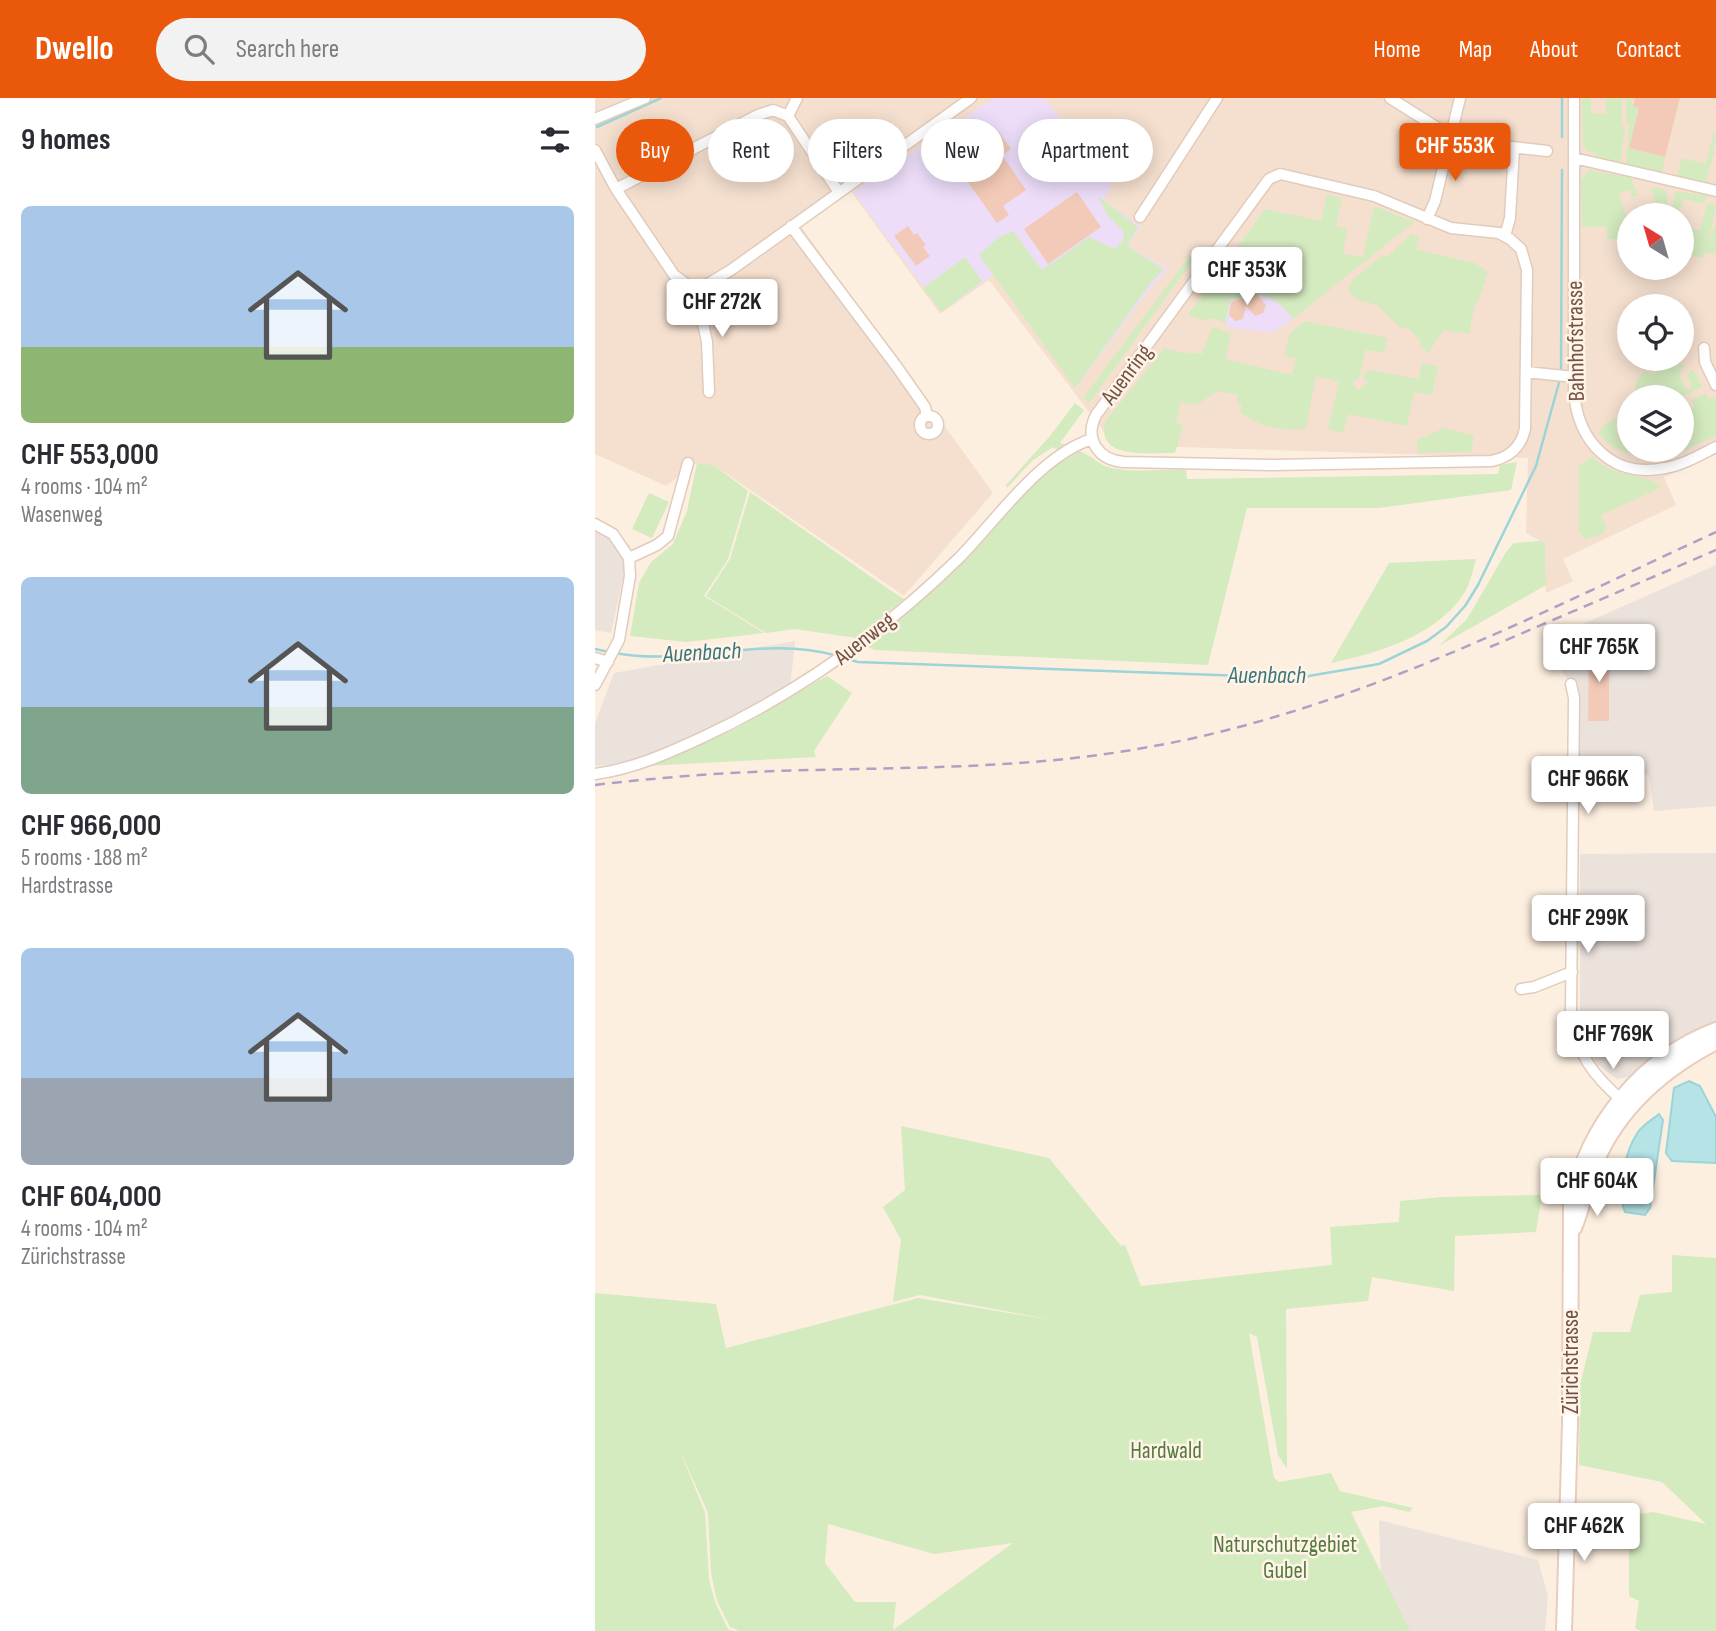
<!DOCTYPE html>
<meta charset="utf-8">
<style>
:root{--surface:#fff;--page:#f2f2f3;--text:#2b2b33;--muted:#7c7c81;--accent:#ea580c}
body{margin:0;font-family:"Sofia Sans Condensed",sans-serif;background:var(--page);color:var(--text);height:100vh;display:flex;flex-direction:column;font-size:26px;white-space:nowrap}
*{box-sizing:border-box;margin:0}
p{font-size:23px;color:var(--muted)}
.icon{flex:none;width:38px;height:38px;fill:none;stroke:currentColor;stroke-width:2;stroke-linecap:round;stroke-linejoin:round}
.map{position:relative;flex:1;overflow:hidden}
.side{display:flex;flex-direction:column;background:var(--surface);width:595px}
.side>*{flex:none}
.hud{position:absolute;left:21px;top:21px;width:665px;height:63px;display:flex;gap:14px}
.needle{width:46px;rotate:323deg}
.fabs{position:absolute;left:1022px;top:105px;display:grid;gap:14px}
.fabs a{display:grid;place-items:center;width:77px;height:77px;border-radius:50%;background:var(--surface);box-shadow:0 4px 18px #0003;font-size:35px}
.price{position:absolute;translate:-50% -60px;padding:0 16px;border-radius:7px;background:#fff;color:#222;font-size:23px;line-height:46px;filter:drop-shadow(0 2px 4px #0008)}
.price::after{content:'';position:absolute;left:50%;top:42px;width:21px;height:16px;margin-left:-10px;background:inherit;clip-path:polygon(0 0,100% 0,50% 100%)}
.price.current{background:var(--accent);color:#fff}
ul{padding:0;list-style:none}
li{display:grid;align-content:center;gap:14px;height:371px;padding:0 21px}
li span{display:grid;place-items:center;height:217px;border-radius:10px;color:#555}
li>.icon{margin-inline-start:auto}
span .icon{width:126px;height:126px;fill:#fffc;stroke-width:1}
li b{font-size:30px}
h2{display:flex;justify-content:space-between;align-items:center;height:84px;padding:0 21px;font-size:30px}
.tag{padding:0 24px;border-radius:32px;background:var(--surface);box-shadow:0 4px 18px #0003;font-size:24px;line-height:63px}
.tag.current{background:var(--accent);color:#fff}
header{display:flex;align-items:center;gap:42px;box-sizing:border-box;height:98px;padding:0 35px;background:var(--accent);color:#fff}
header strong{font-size:33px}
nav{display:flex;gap:38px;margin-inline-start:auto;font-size:24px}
.search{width:490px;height:63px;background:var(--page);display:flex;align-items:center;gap:18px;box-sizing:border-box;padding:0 24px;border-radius:38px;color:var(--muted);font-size:26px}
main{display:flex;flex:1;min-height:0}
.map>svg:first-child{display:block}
.residential{fill:#f5e0cf;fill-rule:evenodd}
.industrial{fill:#ebe2dc}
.education{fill:#edddf9}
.green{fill:#d4eabf;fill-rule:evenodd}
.water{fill:#b5e3e6;stroke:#9bd4d9;stroke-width:2}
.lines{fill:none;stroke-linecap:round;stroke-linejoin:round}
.stream{stroke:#9bd4d9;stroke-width:2.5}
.building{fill:#f3cab7}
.minor-casing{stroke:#e1cbbc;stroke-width:13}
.secondary-casing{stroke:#e8cdbc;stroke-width:18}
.minor{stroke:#fff;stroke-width:10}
.secondary{stroke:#fff;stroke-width:14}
.rail{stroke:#b1a0c6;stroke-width:2.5;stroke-dasharray:10 7;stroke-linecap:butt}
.labels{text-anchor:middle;stroke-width:5;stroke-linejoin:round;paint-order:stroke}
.street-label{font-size:23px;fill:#745347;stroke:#fff4e7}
.park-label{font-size:23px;fill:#557a3f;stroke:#fff4e7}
.water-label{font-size:24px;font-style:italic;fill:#3a767b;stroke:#fff4e7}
</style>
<header>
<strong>Dwello</strong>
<div class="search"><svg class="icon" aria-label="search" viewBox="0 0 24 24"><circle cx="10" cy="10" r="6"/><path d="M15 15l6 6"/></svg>Search here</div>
<nav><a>Home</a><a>Map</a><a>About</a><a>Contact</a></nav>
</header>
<main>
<section class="side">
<h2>9 homes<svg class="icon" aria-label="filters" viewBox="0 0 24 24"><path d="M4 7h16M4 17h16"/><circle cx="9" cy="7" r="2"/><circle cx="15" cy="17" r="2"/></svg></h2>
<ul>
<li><span style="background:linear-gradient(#a9c7e8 65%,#8fb573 0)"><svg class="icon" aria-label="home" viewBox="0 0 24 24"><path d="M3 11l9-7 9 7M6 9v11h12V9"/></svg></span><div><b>CHF 553,000</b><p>4 rooms · 104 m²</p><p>Wasenweg</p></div></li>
<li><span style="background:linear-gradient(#a9c7e8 60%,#7fa58c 0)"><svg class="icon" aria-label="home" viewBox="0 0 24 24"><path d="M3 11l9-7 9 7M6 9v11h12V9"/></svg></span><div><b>CHF 966,000</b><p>5 rooms · 188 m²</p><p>Hardstrasse</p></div></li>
<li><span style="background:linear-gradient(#a9c7e8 60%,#9aa5b1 0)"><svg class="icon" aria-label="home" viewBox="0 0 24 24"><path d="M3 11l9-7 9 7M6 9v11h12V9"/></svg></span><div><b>CHF 604,000</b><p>4 rooms · 104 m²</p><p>Zürichstrasse</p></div></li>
</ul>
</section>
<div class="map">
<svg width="1121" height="1533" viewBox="0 0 1121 1533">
<rect width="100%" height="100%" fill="#fdefe0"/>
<path class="residential" d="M 0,0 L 1121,0 L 1121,356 L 1069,379 L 1081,407 L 968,461 L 978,483 L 951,495 L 950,446 L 931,435 L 933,360 L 519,347 L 394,182 L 345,216 L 255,92 L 205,127 L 398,395 L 309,498 L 119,367 L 102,365 L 71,388 L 0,356 ZM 1034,117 L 1087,117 L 1087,170 L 1034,170 ZM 1034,208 L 1087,208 L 1087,261 L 1034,261 ZM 1034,299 L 1087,299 L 1087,352 L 1034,352 Z"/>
<path class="industrial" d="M 0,430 L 35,447 L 16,535 L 0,532 Z
M 1121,467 L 1121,708 L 1059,713 L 1054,677 L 978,683 L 974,583 L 957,560 L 955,537 L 988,526 Z
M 200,543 L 195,591 L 73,652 L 41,665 L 0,668 L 0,625 L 19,575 Z
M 1121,755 L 1121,927 L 1070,953 L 1038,978 L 1022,981 L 1003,967 L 991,949 L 985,927 L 985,756 Z
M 784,1422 L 943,1462 L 953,1498 L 950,1533 L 806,1533 L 786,1487 Z"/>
<path class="education" d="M 399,0 L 449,0 L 517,88 L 508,102 L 545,128 L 533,148 L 573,171 L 557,188 L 480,290 L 400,175 L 347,214 L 258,94 Z
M 663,196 L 683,202 L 698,221 L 677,235 L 635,230 L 630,225 L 635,203 Z"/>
<path class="green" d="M 987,0 L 996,0 L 996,15 L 1011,16 L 1011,0 L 1027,0 L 1027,27 L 1030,31 L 1025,66 L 1001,59 L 1000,55 L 992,53 L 988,46 Z
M 1031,0 L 1038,0 L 1037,6 L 1044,10 L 1034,50 L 1070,59 L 1067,75 L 1031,66 L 1034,27 L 1031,22 Z
M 1119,33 L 1121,40 L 1118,54 L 1121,57 L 1118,57 L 1111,82 L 1118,85 L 1117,87 L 1082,79 L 1087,60 L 1111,66 Z
M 994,72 L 1036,80 L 1043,97 L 1037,99 L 1035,92 L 1024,95 L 1031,118 L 1034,118 L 1034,142 L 1012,141 L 1012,129 L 987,129 L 986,82 Z
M 1056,89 L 1070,92 L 1073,98 L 1070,113 L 1074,114 L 1076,108 L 1077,114 L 1080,93 L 1112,98 L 1109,106 L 1088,101 L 1084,117 L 1063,117 Z
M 732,96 L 747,100 L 741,128 L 752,131 L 748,156 L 768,159 L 779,108 L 819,124 L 698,221 C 676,194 668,194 635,203 L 630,225 L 617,220 L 611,223 L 593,217 L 670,111 L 726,123 Z
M 503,98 L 543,129 L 532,148 L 569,171 L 555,186 L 480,290 L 384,157 L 404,139 L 418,133 L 447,172 L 494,139 L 520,151 L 528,142 L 529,134 L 513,118 Z
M 1112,106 L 1121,106 L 1113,148 L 1121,123 L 1121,156 L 1110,154 L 1107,160 L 1087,156 L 1087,129 L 1105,133 Z
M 816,136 L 824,139 L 821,152 L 880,165 L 893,174 L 883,204 L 880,205 L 874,236 L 849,232 L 833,255 L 825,248 L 825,242 L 812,230 L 806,230 L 782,207 L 761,201 L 753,192 L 757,182 L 788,157 L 793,158 Z
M 600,151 L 604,154 L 494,305 L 488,300 Z
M 370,159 L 387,183 L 347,214 L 328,190 Z
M 710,223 L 793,240 L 789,255 L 770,252 L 765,278 L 757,284 L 763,292 L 773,285 L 767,278 L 774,272 L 824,281 L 827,265 L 843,269 L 837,297 L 819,294 L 812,328 L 753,316 L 748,335 L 733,331 L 744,284 L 721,278 L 711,330 C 692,335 659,327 645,314 L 647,306 L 642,305 L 643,297 L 623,293 L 601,307 L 585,304 L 581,325 L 588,327 L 580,355 C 556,354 501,363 510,324 L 569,250 L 593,256 L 595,254 L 607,256 L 617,229 L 636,235 L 630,261 L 697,277 L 701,261 L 689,258 L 695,235 Z
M 1072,266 L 1090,266 L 1084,276 L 1091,292 L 1097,289 L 1092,278 L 1096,272 L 1101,275 L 1107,289 L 1087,299 L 1041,299 C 1039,289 1040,279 1051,273 L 1058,277 L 1061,275 L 1062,268 Z
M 1110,295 L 1114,301 L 1121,300 L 1121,338 L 1088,353 L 1087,305 L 1093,305 L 1096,311 L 1100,309 L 1096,303 Z
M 480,305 L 489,312 L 465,345 L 474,347 L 466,354 L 458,349 L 438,362 L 412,390 L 411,387 L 455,338 Z
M 1034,314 L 1034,321 L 1019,328 L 1026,343 L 1034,340 L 1034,352 L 1085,352 C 1055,362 1025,361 1003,335 L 1012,325 Z
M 850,330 L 879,338 L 876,354 L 823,355 L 822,342 Z
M 484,353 C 494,356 499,362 508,367 C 526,376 570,371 591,372 L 592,381 L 903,376 L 905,367 L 922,364 L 916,392 L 784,410 L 652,410 L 613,567 L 281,552 L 267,547 L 319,506 L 384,446 L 443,379 Z
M 997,359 C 1021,381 1052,375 1067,389 L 1006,417 L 1011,428 L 1009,435 L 990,442 L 984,434 L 984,368 Z
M 102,365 L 119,367 L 153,393 L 133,461 L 109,498 L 169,535 L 92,544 L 35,538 L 44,485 L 56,464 L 78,446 L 92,413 Z
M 155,394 L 292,490 L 309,501 L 261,540 L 200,531 L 171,535 L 111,498 L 135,461 Z
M 54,395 L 74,404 L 57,440 L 37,431 Z
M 945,443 L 950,445 L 951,487 L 844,548 L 872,521 L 911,454 L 919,445 Z
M 881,461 C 878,471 876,483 871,492 C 845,537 783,555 736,565 L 794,465 Z
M 232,578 L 257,595 L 219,653 L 221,659 L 51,668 L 138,632 Z
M 306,1028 L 454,1060 L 526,1148 L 530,1147 L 546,1188 L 737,1167 L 735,1129 L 804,1124 L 805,1103 L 847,1099 L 947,1097 L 941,1134 L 860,1138 L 859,1193 L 777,1179 L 773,1203 L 691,1211 L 692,1371 L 683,1357 L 662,1239 L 654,1235 L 679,1380 L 684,1384 L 736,1375 L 745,1393 L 818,1410 L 814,1414 L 788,1408 L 756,1414 L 815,1533 L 144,1533 L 135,1529 L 122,1503 L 116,1475 L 113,1415 L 84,1350 L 110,1415 L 114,1482 L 120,1504 L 133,1531 L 139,1533 L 0,1533 L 0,1195 L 121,1206 L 131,1250 L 323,1200 L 463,1223 L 325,1197 L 298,1204 L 306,1142 L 288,1109 L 310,1092 ZM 233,1426 L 339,1456 L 418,1445 L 298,1532 L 301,1504 L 260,1504 L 230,1465 Z
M 1077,1157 L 1121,1160 L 1121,1533 L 1045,1533 L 1040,1530 L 1044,1503 L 1034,1498 L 1034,1418 L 1058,1414 L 1111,1426 L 1067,1384 L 984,1367 L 985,1287 L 998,1234 L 1035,1234 L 1045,1197 L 1077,1194 Z"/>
<path class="water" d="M 1094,983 L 1105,988 L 1121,1019 L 1121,1065 L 1077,1063 L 1071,1055 L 1079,990 Z
M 1064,1016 L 1068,1022 L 1055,1110 L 1050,1117 L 1030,1114 C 1021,1093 1030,1053 1043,1034 C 1048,1027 1058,1021 1064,1016 Z"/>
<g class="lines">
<path class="stream" d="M 2,29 L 66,0
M 967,39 L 967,0
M 966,275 L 967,72
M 0,551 L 14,554
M 20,555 C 94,569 168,536 243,558
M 249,560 L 263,564 L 702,580 L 784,566 L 832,543 L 851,529 L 870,508 L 883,487 L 941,368 L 965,281"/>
</g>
<path class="building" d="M 1040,0 L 1085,0 L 1070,59 L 1034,50 L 1044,10 L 1038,8 Z
M 367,33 L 379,49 L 403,33 L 416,51 L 407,57 L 431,92 L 408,108 L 414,117 L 402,125 L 345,45 Z
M 482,94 L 506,129 L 453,166 L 429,131 Z
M 313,128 L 319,137 L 322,135 L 331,147 L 328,149 L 335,158 L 321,168 L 299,138 Z
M 662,196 L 671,207 L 668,215 L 660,218 L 651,208 L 648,221 L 640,223 L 634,217 L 636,204 Z
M 994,549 L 1014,549 L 1014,623 L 993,623 Z"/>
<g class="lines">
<g class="minor-casing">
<path id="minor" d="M 795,0 L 857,39 L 890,46 L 952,53
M 979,0 L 979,293 C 982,343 1017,381 1070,370 C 1088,367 1105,357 1121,349
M 193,18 L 202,0
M 0,21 L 50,0
M 0,52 L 21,91 L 79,177 L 101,193 L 112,244 L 114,294
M 979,60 L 1121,93
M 685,76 L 779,98 L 856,130 L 904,135 L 915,141 L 926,151 L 932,172 L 930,331 C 926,349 914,360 896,363 L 679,367 L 529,364 C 503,362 489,341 501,317 L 674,81 Z
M 21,91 L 163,17 L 178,12 L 193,18 L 243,93
M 545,119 L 622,0
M 832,121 L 840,103 L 865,0
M 196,128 L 302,269 L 330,309 L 332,318
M 910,138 L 915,120 L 919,50
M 101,193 L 136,172 L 376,0
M 1109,250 L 1110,264 L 1121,287
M 931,274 L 979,279
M325 327a9 9 0 1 1 18 0a9 9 0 1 1-18 0Z
M 0,426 L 18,436 L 34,460 L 35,478 L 24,542 L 0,587
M 34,460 L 62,447 L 73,438 L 93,365
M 0,560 L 13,564
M 976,586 L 979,600 L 976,913 C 980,954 998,978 1029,1004
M 0,676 C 38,671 71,656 106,640 C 201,596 288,534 363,461 C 401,423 444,358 497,341
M 926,891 L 939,889 L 977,874"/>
</g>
<g class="secondary-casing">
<path id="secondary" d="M 979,1130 C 987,1112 990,1092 997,1074 C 1019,1014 1065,973 1121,944
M 969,1533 L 975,1326 L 976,1105 C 993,1027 1045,961 1121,932"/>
</g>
<use href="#minor" class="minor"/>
<use href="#secondary" class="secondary"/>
<path class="rail" d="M 895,549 L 1121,452
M 0,687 C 60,680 120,675 181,673 C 306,669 430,672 554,649 C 756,613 937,519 1121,434"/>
</g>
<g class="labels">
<g class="street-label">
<text transform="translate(980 243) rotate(-91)" y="8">Bahnhofstrasse</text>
<text transform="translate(531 276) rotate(-53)" y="8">Auenring</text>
<text transform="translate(269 540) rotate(-38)" y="8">Auenweg</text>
<text transform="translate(975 1264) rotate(-90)" y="8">Zürichstrasse</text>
</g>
<g class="park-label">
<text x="571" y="1360">Hardwald</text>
<text x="690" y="1454">Naturschutzgebiet<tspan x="690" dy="26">Gubel</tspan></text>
</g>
<g class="water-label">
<text transform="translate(107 554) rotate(-3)" y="8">Auenbach</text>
<text x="672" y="585">Auenbach</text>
</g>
</g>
</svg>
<div class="fabs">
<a><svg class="needle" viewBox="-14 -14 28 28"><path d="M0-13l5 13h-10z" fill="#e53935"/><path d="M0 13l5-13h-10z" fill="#7c7c81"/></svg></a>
<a><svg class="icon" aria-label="locate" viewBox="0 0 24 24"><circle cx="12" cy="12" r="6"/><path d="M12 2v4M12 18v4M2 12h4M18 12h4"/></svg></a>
<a><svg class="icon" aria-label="layers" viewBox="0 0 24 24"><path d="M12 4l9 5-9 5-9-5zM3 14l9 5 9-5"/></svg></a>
</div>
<b class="price current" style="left:860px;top:85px">CHF 553K</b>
<b class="price" style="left:652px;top:209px">CHF 353K</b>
<b class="price" style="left:127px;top:241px">CHF 272K</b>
<b class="price" style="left:1004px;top:586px">CHF 765K</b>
<b class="price" style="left:993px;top:718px">CHF 966K</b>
<b class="price" style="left:993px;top:857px">CHF 299K</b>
<b class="price" style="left:1018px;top:973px">CHF 769K</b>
<b class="price" style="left:1002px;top:1120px">CHF 604K</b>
<b class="price" style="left:989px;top:1465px">CHF 462K</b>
<div class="hud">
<a class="tag current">Buy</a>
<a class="tag">Rent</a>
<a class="tag">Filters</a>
<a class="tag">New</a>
<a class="tag">Apartment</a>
</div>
</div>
</main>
